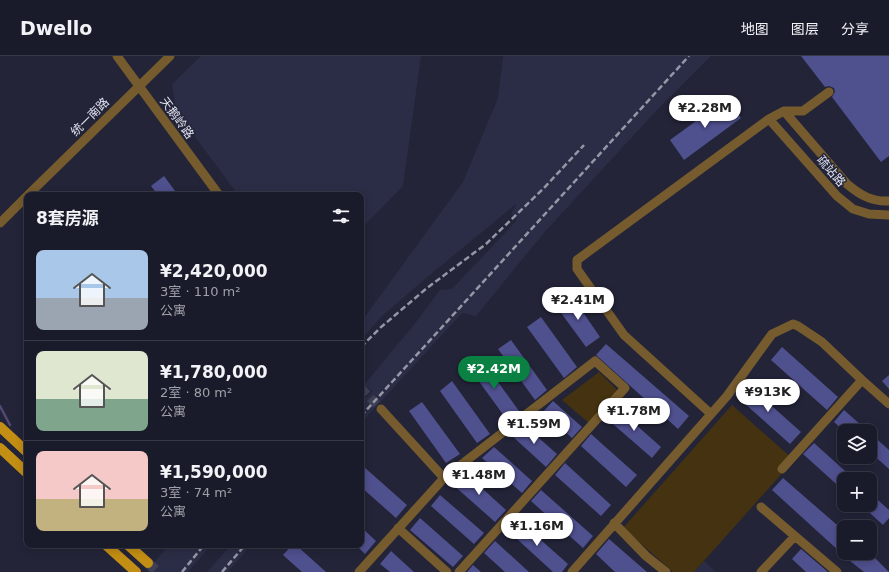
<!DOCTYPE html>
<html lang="zh">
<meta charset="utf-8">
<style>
:root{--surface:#1a1b2a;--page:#232432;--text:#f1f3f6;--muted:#9fa1a8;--line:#383947;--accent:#0b8043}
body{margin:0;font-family:"DejaVu Sans","Noto Sans SC",sans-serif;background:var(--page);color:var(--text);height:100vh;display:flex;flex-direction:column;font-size:15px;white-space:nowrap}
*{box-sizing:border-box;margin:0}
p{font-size:13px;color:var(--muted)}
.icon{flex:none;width:22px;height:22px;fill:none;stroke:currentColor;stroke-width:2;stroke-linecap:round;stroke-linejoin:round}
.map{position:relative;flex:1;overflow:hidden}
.details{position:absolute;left:24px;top:136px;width:340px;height:356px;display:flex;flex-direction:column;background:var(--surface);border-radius:8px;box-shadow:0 2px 10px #0003,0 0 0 1px var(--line)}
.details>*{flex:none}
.tools{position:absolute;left:837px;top:368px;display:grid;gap:8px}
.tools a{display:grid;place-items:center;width:40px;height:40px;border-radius:8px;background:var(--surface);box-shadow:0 2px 10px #0003,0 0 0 1px var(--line);font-size:20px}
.price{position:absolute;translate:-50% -34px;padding:0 9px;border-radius:14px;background:#fff;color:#222;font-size:13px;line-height:26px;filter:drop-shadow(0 1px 2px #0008)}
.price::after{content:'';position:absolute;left:50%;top:24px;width:12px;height:9px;margin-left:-6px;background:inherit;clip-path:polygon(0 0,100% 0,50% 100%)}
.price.on{background:var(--accent);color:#fff}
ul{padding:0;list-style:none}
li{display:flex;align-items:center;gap:12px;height:100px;padding:0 12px}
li+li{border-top:1px solid var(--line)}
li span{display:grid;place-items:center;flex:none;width:112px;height:80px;border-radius:8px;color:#555}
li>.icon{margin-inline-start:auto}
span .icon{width:48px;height:48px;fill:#fffc;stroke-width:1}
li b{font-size:17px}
h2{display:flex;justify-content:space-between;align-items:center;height:48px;padding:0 12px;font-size:17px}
header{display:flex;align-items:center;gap:24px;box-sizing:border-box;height:56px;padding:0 20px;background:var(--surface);border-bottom:1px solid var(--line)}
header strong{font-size:19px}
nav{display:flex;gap:22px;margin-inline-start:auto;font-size:14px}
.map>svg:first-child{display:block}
.built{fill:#2b2d46}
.green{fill:#443210}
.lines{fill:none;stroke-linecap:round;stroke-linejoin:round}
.stream{stroke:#504974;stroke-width:2.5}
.building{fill:#4f508e}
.minor-tunnel{stroke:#3f4053;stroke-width:9;stroke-dasharray:9 4.5;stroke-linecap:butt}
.major-tunnel{stroke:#3f4053;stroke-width:10;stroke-dasharray:10 5;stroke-linecap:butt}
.minor{stroke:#755b2d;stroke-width:9}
.major{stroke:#c38e14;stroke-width:10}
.rail{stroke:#9597a7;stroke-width:2.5;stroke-dasharray:6 3;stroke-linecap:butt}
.labels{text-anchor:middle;stroke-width:3;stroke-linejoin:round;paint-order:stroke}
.street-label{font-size:12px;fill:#e0e2ef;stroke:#232438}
</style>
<header>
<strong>Dwello</strong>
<nav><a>地图</a><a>图层</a><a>分享</a></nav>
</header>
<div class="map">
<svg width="889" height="516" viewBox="0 0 889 516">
<rect width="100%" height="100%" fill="#232438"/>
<path class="built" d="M 201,0 L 421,0 L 403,130 L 361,173 L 361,139 L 238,139 L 176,55 L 172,28 Z
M 503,0 L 711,0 L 654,57 L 543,178 L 476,260 L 462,257 L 361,367 L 361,347 L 372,335 L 364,329 L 413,270 L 440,234 L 452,233 L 517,164 L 511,158 L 516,148 L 425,223 L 381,261 L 361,284 L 361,266 L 463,126 L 498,42 Z
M 168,489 L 211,489 L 188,516 L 147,516 Z
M 231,489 L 251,489 L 228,516 L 207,516 Z
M 704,505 L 716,516 L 694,516 Z"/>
<path class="green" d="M 599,316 L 619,336 L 590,368 L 562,344 Z
M 732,349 L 794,404 L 694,516 L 673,516 L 623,472 Z"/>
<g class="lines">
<path class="stream" d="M 0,350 L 10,369"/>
</g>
<path class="building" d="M 801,0 L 889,0 L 889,100 L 881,106 L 832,41 L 835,36 L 834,32 L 829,30 L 825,31 Z
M 726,43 L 741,62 L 684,104 L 670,84 Z
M 164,120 L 178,139 L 158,139 L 151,130 Z
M 571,239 L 600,281 L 586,291 L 556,250 Z
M 541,261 L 577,311 L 564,322 L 527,271 Z
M 511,284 L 547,334 L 535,344 L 498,293 Z
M 606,288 L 689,360 L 678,373 L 596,299 Z
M 782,291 L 838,341 L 827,354 L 771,304 Z
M 482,304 L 519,355 L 507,364 L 470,313 Z
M 889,319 L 889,333 L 882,325 Z
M 452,325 L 490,378 L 477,387 L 440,335 Z
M 745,326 L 801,376 L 790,388 L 735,339 Z
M 553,345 L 582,371 L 572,382 L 543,356 Z
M 422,346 L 460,398 L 446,407 L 409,355 Z
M 616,351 L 661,391 L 652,402 L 606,362 Z
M 844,354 L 862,370 L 868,375 L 844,375 L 834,366 Z
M 523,368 L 557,398 L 546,411 L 511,379 Z
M 870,377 L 889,394 L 889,413 L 870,396 Z
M 591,378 L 637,419 L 626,431 L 581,390 Z
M 814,387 L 854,423 L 844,423 L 844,435 L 803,398 Z
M 494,391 L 532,425 L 522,437 L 482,402 Z
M 565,407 L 611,449 L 601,460 L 555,419 Z
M 364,411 L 407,449 L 396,462 L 361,431 L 361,414 Z
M 463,415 L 506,454 L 495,466 L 451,427 Z
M 783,422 L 844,475 L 844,497 L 870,497 L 889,516 L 864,516 L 850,505 L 772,434 Z
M 541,434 L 593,480 L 583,492 L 531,445 Z
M 870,437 L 889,454 L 889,462 L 883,469 L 861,449 L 870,449 Z
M 440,439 L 484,477 L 474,488 L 431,450 Z
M 420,462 L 463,500 L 453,511 L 410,474 Z
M 516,462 L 568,508 L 562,516 L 553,516 L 506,473 Z
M 361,471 L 376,485 L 365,498 L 356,489 L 361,489 Z
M 609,483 L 647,516 L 615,516 L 596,498 Z
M 495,485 L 529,516 L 505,516 L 484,497 Z
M 292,489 L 296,489 L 326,516 L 302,516 L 283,499 Z
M 801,493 L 828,516 L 806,516 L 792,503 Z
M 391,495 L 414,516 L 390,516 L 380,508 Z
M 473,509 L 481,516 L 467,516 Z"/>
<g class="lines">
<path class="minor-tunnel" d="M 361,332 L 381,353"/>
<path class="major-tunnel" d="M 148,507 L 158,516"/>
<path class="minor" d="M 117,0 L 219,139
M 784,55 L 847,128 C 860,139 872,146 889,145
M 769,63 L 837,140 L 853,153 L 869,158 L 889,159
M 28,139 L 170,0
M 0,167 L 27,140
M 381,353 L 444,422
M 711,358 L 624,279 L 577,213 L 577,204 L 769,63 L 784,55 L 803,55 L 829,36
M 782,413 L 862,324 L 889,348
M 761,451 L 837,516
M 614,467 L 646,500 L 666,516
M 398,472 L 447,516
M 359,516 L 444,422 L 595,305 L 625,332 L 459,516
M 572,516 L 727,340 L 772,278 L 793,268 L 798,270 L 822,286 L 862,324
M 761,516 L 795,480"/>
<path class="major" d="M 0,371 L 27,396
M 0,392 L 27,417
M 106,489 L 136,516
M 128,489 L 148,507"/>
<path class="rail" d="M 361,291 L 380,272 L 427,232 L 486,188 L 544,132 L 584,89
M 361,360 L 689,0
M 182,516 L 204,489
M 222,516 L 245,489"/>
</g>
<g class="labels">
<g class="street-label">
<text transform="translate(90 61) rotate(-45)" y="4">统一南路</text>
<text transform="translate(177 62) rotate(54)" y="4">天鹅岭路</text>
<text transform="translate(831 115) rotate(49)" y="4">疏站路</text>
</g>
</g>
</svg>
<div class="tools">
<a><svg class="icon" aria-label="layers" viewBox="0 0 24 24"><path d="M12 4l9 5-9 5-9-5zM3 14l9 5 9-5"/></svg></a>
<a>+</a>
<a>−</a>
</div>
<b class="price" style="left:705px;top:73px">¥2.28M</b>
<b class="price" style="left:578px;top:265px">¥2.41M</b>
<b class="price on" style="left:494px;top:334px">¥2.42M</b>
<b class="price" style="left:768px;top:357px">¥913K</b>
<b class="price" style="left:634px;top:376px">¥1.78M</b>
<b class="price" style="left:534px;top:389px">¥1.59M</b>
<b class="price" style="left:479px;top:440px">¥1.48M</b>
<b class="price" style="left:537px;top:491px">¥1.16M</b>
<section class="details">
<h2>8套房源<svg class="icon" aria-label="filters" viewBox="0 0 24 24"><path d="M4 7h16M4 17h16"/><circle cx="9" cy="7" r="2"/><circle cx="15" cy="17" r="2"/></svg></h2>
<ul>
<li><span style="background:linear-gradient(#a9c7e8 60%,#9aa5b1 0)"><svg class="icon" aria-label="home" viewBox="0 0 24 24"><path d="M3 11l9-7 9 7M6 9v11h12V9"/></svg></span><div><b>¥2,420,000</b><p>3室 · 110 m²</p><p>公寓</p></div></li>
<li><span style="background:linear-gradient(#dfe7d0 60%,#7fa58c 0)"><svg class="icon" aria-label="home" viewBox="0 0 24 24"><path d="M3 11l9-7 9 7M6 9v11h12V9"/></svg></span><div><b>¥1,780,000</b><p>2室 · 80 m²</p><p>公寓</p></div></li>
<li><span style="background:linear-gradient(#f6c9c9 60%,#c2b280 0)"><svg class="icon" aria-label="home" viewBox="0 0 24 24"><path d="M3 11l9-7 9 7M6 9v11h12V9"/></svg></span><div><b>¥1,590,000</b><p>3室 · 74 m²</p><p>公寓</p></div></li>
</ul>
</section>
</div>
